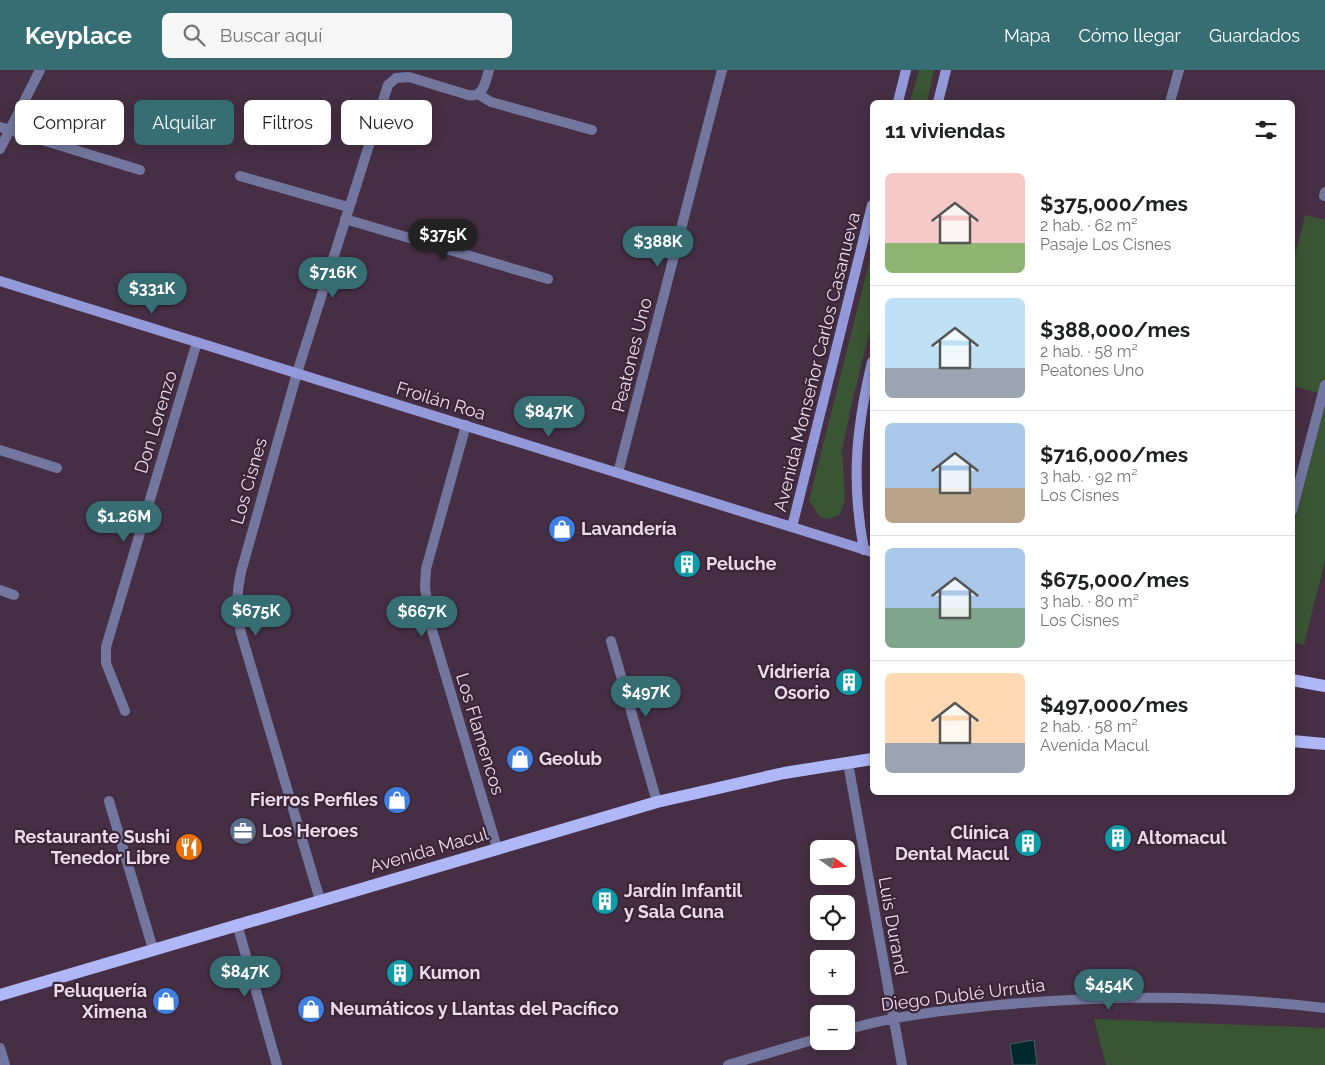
<!DOCTYPE html>
<html lang="es">
<meta charset="utf-8">
<style>
:root{--surface:#fff;--page:#f6f6f6;--text:#202124;--muted:#757577;--line:#e0e0e0;--accent:#366e74}
body{margin:0;font-family:Raleway,sans-serif;background:var(--page);color:var(--text);height:100vh;display:flex;flex-direction:column;font-size:19px;white-space:nowrap}
*{box-sizing:border-box;margin:0}
p{font-size:16px;color:var(--muted)}
.icon{flex:none;width:28px;height:28px;fill:none;stroke:currentColor;stroke-width:2;stroke-linecap:round;stroke-linejoin:round}
.map{position:relative;flex:1;overflow:hidden}
.details{position:absolute;left:870px;top:30px;width:425px;height:695px;display:flex;flex-direction:column;background:var(--surface);border-radius:8px;box-shadow:0 2px 12px #0003}
.details>*{flex:none}
.top-card{position:absolute;left:15px;top:30px;width:475px;height:45px;display:flex;gap:10px}
.needle{width:32px;rotate:105deg}
.tools{position:absolute;left:810px;top:770px;display:grid;gap:10px}
.tools a{display:grid;place-items:center;width:45px;height:45px;border-radius:8px;background:var(--surface);box-shadow:0 2px 12px #0003;font-size:25px}
.price{position:absolute;translate:-50% -42px;padding:0 11px;border-radius:18px;background:var(--accent);color:#fff;font-size:16px;line-height:32px;filter:drop-shadow(0 1px 2px #0008)}
.price::after{content:'';position:absolute;left:50%;top:30px;width:15px;height:11px;margin-left:-8px;background:inherit;clip-path:polygon(0 0,100% 0,50% 100%)}
.price.active{background:#222;color:#fff}
ul{padding:0;list-style:none}
li{display:flex;align-items:center;gap:15px;height:125px;padding:0 15px}
li+li{border-top:1px solid var(--line)}
li span{display:grid;place-items:center;flex:none;width:140px;height:100px;border-radius:8px;color:#555}
li>.icon{margin-inline-start:auto}
span .icon{width:60px;height:60px;fill:#fffc;stroke-width:1}
li b{font-size:21px}
h2{display:flex;justify-content:space-between;align-items:center;height:60px;padding:0 15px;font-size:21px}
.chip{padding:0 18px;border-radius:8px;background:var(--surface);box-shadow:0 2px 12px #0003;font-size:18px;line-height:45px}
.chip.active{background:var(--accent);color:#fff}
header{display:flex;align-items:center;gap:30px;box-sizing:border-box;height:70px;padding:0 25px;background:var(--accent);color:#fff}
header strong{font-size:24px}
nav{display:flex;gap:28px;margin-inline-start:auto;font-size:18px}
.search{width:350px;height:45px;background:var(--page);display:flex;align-items:center;gap:12px;box-sizing:border-box;padding:0 18px;border-radius:8px;color:var(--muted);font-size:19px}
.map>svg:first-child{display:block}
.green{fill:#3a5533}
.water{fill:#00282c;stroke:#465e64}
.lines{fill:none;stroke-linecap:round;stroke-linejoin:round}
.service{stroke:#73779f;stroke-width:10}
.minor{stroke:#73779f;stroke-width:10}
.tertiary{stroke:#73779f;stroke-width:10}
.secondary{stroke:#949ad9;stroke-width:10}
.primary{stroke:#b0b7f8;stroke-width:12}
.labels{text-anchor:middle;stroke-width:4.5;stroke-linejoin:round;paint-order:stroke}
.street-label{font-size:18px;fill:#eadbe8;stroke:#3b2539}
.poi-label{font-size:18px;font-weight:bold;fill:#eadbe8;stroke:#3b2539;text-anchor:start}
</style>
<header>
<strong>Keyplace</strong>
<div class="search"><svg class="icon" aria-label="search" viewBox="0 0 24 24"><circle cx="10" cy="10" r="6"/><path d="M15 15l6 6"/></svg>Buscar aquí</div>
<nav><a>Mapa</a><a>Cómo llegar</a><a>Guardados</a></nav>
</header>
<div class="map">
<svg width="1325" height="995" viewBox="0 0 1325 995">
<rect width="100%" height="100%" fill="#462f44"/>
<path class="green" d="M 919,0 L 934,0 L 927,32 L 910,32 Z
M 1305,145 L 1325,150 L 1325,325 L 1293,316 L 1293,194 Z
M 872,181 L 872,252 L 853,328 L 842,380 L 845,430 L 840,445 L 829,449 L 820,447 L 809,430 Z
M 1325,333 L 1325,490 L 1304,575 L 1293,572 L 1293,459 Z
M 1094,949 L 1325,958 L 1325,995 L 1106,995 Z"/>
<path class="water" d="M 1034,970 L 1037,995 L 1013,995 L 1010,974 Z"/>
<g class="lines">
<path class="service" d="M 109,731 L 153,879"/>
<path class="minor" d="M 478,24 L 491,32 L 592,60
M 1170,32 L 1179,0
M 0,57 L 140,100
M 0,79 L 40,0
M 240,106 L 348,137
M 1324,126 L 1325,122
M 345,149 L 548,209
M 297,303 L 388,15 L 396,8 L 409,7 L 468,25 C 484,28 485,12 489,0
M 0,380 L 57,398
M 618,403 L 722,0
M 1292,441 L 1325,315
M 0,520 L 14,525
M 611,571 L 657,732
M 125,641 L 106,593 L 106,577 L 197,272
M 848,693 L 902,995
M 237,854 L 277,995
M 846,960 C 896,945 948,940 999,935 C 1108,925 1217,925 1325,938
M 0,978 L 5,995
M 728,995 L 819,968"/>
<path class="tertiary" d="M 297,303 L 241,502 C 236,524 236,542 241,563 L 320,830
M 466,355 L 426,499 L 425,516 L 429,550 L 497,778"/>
<path class="secondary" d="M 898,32 L 906,0
M 938,32 L 946,0
M 0,211 L 872,482
M 792,457 L 872,135
M 864,480 C 851,411 856,359 872,292"/>
<path class="primary" d="M 1292,610 L 1325,616
M 1292,671 L 1325,674
M 0,925 L 657,732 L 784,703 L 872,689"/>
</g>
<defs>
<g id="shop-disc" transform="scale(1.4375)"><circle r="9.5" fill="#3f7fe0" stroke="#3b2539"/><path d="M-5-2.5h2.3a2.7 3.5 0 0 1 5.4 0H5L5.5 6h-11ZM-1.5-2.5h3a1.5 2.3 0 0 0-3 0Z" fill="#fff"/></g>
<g id="building-disc" transform="scale(1.4375)"><circle r="9.5" fill="#0f9aa8" stroke="#3b2539"/><path d="M-4-6H4V6H1V3H-1V6H-4ZM-2.5-4.3h1.7v1.8h-1.7ZM.8-4.3h1.7v1.8H.8ZM-2.5-1h1.7V.8h-1.7ZM.8-1h1.7V.8H.8Z" fill="#fff"/></g>
<g id="office-disc" transform="scale(1.4375)"><circle r="9.5" fill="#5c6f8a" stroke="#3b2539"/><path d="M-6-3h4V-5.5h4V-3h4V5H-6ZM-1-4.5V-3h2v-1.5ZM-6 0V1H6V0Z" fill="#fff"/></g>
<g id="restaurant-disc" transform="scale(1.4375)"><circle r="9.5" fill="#e8710a" stroke="#3b2539"/><path d="M-5-6h1v4h1v-4h1v4h1v-4h1v5L-1.5 .5V6h-2V.5L-5-1ZM5-6V6H3V1.5H1.5Q1.5-4 5-6Z" fill="#fff"/></g>
</defs>
<g fill-rule="evenodd">
<use href="#shop-disc" x="562" y="459"/>
<use href="#building-disc" x="687" y="494"/>
<use href="#building-disc" x="849" y="612"/>
<use href="#shop-disc" x="520" y="689"/>
<use href="#shop-disc" x="397" y="730"/>
<use href="#office-disc" x="243" y="761"/>
<use href="#building-disc" x="1118" y="768"/>
<use href="#building-disc" x="1028" y="773"/>
<use href="#restaurant-disc" x="189" y="777"/>
<use href="#building-disc" x="605" y="831"/>
<use href="#building-disc" x="400" y="903"/>
<use href="#shop-disc" x="166" y="931"/>
<use href="#shop-disc" x="311" y="939"/>
</g>
<g class="labels">
<g class="street-label">
<text transform="translate(632 285) rotate(-76)" y="6">Peatones Uno</text>
<text transform="translate(817 292) rotate(-76)" y="6">Avenida Monseñor Carlos Casanueva</text>
<text transform="translate(441 331) rotate(17)" y="6">Froilán Roa</text>
<text transform="translate(156 352) rotate(-73)" y="6">Don Lorenzo</text>
<text transform="translate(249 411) rotate(-74)" y="6">Los Cisnes</text>
<text transform="translate(480 664) rotate(73)" y="6">Los Flamencos</text>
<text transform="translate(429 780) rotate(-16)" y="6">Avenida Macul</text>
<text transform="translate(893 856) rotate(80)" y="6">Luis Durand</text>
<text transform="translate(963 925) rotate(-7)" y="6">Diego Dublé Urrutia</text>
</g>
<g class="poi-label">
<text x="581" y="465">Lavandería</text>
<text x="706" y="500">Peluche</text>
<text x="830" y="608" text-anchor="end">Vidriería<tspan x="830" dy="21">Osorio</tspan></text>
<text x="539" y="695">Geolub</text>
<text x="378" y="736" text-anchor="end">Fierros Perfiles</text>
<text x="262" y="767">Los Heroes</text>
<text x="1009" y="769" text-anchor="end">Clínica<tspan x="1009" dy="21">Dental Macul</tspan></text>
<text x="170" y="773" text-anchor="end">Restaurante Sushi<tspan x="170" dy="21">Tenedor Libre</tspan></text>
<text x="1137" y="774">Altomacul</text>
<text x="624" y="827">Jardín Infantil<tspan x="624" dy="21">y Sala Cuna</tspan></text>
<text x="419" y="909">Kumon</text>
<text x="147" y="927" text-anchor="end">Peluquería<tspan x="147" dy="21">Ximena</tspan></text>
<text x="330" y="945">Neumáticos y Llantas del Pacífico</text>
</g>
</g>
</svg>
<div class="tools">
<a><svg class="needle" viewBox="-14 -14 28 28"><path d="M0-13l5 13h-10z" fill="#e53935"/><path d="M0 13l5-13h-10z" fill="#757577"/></svg></a>
<a><svg class="icon" aria-label="locate" viewBox="0 0 24 24"><circle cx="12" cy="12" r="6"/><path d="M12 2v4M12 18v4M2 12h4M18 12h4"/></svg></a>
<a>+</a>
<a>−</a>
</div>
<b class="price active" style="left:443px;top:191px">$375K</b>
<b class="price" style="left:658px;top:198px">$388K</b>
<b class="price" style="left:333px;top:229px">$716K</b>
<b class="price" style="left:152px;top:245px">$331K</b>
<b class="price" style="left:549px;top:368px">$847K</b>
<b class="price" style="left:124px;top:473px">$1.26M</b>
<b class="price" style="left:256px;top:567px">$675K</b>
<b class="price" style="left:422px;top:568px">$667K</b>
<b class="price" style="left:646px;top:648px">$497K</b>
<b class="price" style="left:245px;top:928px">$847K</b>
<b class="price" style="left:1109px;top:941px">$454K</b>
<div class="top-card">
<a class="chip">Comprar</a>
<a class="chip active">Alquilar</a>
<a class="chip">Filtros</a>
<a class="chip">Nuevo</a>
</div>
<section class="details">
<h2>11 viviendas<svg class="icon" aria-label="filters" viewBox="0 0 24 24"><path d="M4 7h16M4 17h16"/><circle cx="9" cy="7" r="2"/><circle cx="15" cy="17" r="2"/></svg></h2>
<ul>
<li><span style="background:linear-gradient(#f6c9c9 70%,#8fb573 0)"><svg class="icon" aria-label="home" viewBox="0 0 24 24"><path d="M3 11l9-7 9 7M6 9v11h12V9"/></svg></span><div><b>$375,000/mes</b><p>2 hab. · 62 m²</p><p>Pasaje Los Cisnes</p></div></li>
<li><span style="background:linear-gradient(#bfe0f5 70%,#9aa5b1 0)"><svg class="icon" aria-label="home" viewBox="0 0 24 24"><path d="M3 11l9-7 9 7M6 9v11h12V9"/></svg></span><div><b>$388,000/mes</b><p>2 hab. · 58 m²</p><p>Peatones Uno</p></div></li>
<li><span style="background:linear-gradient(#a9c7e8 65%,#b9a48a 0)"><svg class="icon" aria-label="home" viewBox="0 0 24 24"><path d="M3 11l9-7 9 7M6 9v11h12V9"/></svg></span><div><b>$716,000/mes</b><p>3 hab. · 92 m²</p><p>Los Cisnes</p></div></li>
<li><span style="background:linear-gradient(#a9c7e8 60%,#7fa58c 0)"><svg class="icon" aria-label="home" viewBox="0 0 24 24"><path d="M3 11l9-7 9 7M6 9v11h12V9"/></svg></span><div><b>$675,000/mes</b><p>3 hab. · 80 m²</p><p>Los Cisnes</p></div></li>
<li><span style="background:linear-gradient(#ffd9b3 70%,#9aa5b1 0)"><svg class="icon" aria-label="home" viewBox="0 0 24 24"><path d="M3 11l9-7 9 7M6 9v11h12V9"/></svg></span><div><b>$497,000/mes</b><p>2 hab. · 58 m²</p><p>Avenida Macul</p></div></li>
</ul>
</section>
</div>
